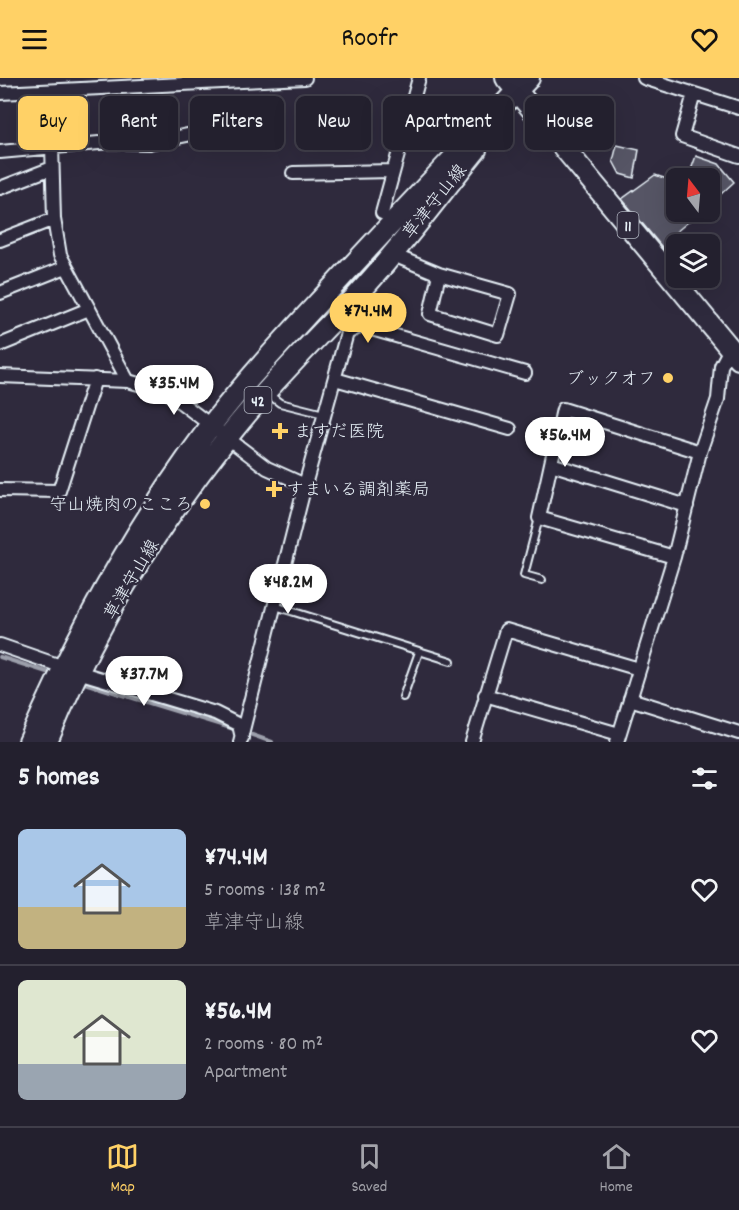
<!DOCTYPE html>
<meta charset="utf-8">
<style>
:root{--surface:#23202e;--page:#2b2836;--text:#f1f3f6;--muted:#a3a3aa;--line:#403e4a;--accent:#ffd166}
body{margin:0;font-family:Dekko,"Klee One",sans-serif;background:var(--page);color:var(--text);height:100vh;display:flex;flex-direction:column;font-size:22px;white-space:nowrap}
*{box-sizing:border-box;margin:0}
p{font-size:20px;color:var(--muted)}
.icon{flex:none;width:33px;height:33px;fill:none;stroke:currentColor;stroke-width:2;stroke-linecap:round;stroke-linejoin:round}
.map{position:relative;height:664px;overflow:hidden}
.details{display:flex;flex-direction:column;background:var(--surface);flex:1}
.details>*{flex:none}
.hud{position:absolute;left:18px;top:18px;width:704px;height:54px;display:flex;gap:12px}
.needle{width:39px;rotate:344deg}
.fabs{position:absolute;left:666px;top:90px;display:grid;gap:12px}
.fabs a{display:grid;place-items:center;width:54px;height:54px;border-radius:9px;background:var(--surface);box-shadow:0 6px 24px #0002,0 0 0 2px var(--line);font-size:30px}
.price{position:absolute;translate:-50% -51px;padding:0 14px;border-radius:21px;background:#fff;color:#222;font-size:20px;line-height:39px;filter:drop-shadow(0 2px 3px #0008)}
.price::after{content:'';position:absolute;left:50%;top:36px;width:18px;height:14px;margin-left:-9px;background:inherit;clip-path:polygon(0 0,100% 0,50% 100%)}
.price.selected{background:var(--accent);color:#111}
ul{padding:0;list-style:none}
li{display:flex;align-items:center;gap:18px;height:150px;padding:0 18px}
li+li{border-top:2px solid var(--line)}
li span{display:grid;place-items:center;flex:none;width:168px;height:120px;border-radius:9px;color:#555}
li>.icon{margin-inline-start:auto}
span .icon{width:72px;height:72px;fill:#fffc;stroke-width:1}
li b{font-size:26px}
h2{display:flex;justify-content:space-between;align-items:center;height:72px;padding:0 18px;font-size:26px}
.chip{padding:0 21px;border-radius:9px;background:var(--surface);box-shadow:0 6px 24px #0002,0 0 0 2px var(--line);font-size:21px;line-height:54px}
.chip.selected{background:var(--accent);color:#111}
header{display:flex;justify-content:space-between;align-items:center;height:78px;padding:0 18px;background:var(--accent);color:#111;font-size:27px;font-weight:600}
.menu{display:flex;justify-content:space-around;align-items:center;height:84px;border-top:2px solid var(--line);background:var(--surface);font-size:16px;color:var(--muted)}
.menu a{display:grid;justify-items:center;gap:3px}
.menu .selected{color:var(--accent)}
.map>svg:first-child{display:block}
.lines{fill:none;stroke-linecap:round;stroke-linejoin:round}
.stream{stroke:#9c9fab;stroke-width:4}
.building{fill:#575565;stroke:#e8f1f8;stroke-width:1.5}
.lane-casing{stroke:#e8f1f8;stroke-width:10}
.street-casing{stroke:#e8f1f8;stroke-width:16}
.primary-casing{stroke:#e8f1f8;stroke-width:24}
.lane{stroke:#2f2a3d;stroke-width:6}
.street{stroke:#2f2a3d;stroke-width:12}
.primary{stroke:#2f2a3d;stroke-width:20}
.poi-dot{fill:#ffd166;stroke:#2f2a3d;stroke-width:2}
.labels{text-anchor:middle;stroke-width:4.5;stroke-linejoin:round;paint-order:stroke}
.shield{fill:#2f2a3d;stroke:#b0b5c0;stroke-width:1.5}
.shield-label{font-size:16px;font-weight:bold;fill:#e8f1f8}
.street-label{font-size:18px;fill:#e8f1f8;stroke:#2f2a3d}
.poi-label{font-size:18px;fill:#e8f1f8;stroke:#2f2a3d;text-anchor:end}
</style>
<header><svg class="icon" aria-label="menu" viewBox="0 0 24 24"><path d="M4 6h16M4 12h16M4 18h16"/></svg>Roofr<svg class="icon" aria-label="heart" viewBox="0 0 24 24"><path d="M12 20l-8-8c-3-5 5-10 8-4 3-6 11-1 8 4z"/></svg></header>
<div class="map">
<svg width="739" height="664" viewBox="0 0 739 664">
<rect width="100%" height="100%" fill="#2f2a3d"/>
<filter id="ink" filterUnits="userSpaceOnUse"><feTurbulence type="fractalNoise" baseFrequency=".0167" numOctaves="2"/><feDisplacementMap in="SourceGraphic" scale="12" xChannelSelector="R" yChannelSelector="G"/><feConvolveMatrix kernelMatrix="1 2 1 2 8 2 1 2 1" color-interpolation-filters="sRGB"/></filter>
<g filter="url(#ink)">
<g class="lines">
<path class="stream" d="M 0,579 L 53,596
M 81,604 L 234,651
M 244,654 L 272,664"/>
</g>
<path class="building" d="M 617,67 L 639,72 L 634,100 L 620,96 L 613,83 Z
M 696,78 L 719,86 L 734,104 L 710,126 L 710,100 L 688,100 Z
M 655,97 L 676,104 L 676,134 L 700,134 L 676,154 L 682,162 L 666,174 L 622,121 Z"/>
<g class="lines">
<g class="lane-casing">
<path id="lane" d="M 267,315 L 280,325 L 324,336
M 539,440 L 524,497 L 542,502
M 275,528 L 451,583
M 403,619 L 419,574"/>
</g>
<g class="street-casing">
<path id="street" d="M 644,0 L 739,30
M 41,13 L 52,67 L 54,141 L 60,177 L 128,303
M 0,15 L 305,0
M 694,16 L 682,58 L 739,78
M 0,74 L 110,64 L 149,65 L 211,52
M 293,95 L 393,93
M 0,110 L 52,90
M 382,135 L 419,0
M 0,162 L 54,141
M 391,176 L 439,196 L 510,216 L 498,257 L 430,236 L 439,196
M 0,215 L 66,189
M 0,267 L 89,231
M 0,298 L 128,303 L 167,314 L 267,390 L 305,407
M 335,301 L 510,351
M 551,386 L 687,428
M 0,412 L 59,413 L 95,301
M 674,479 L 539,440 L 563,331 L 700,374
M 0,567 L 78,594 L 215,635 L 239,647 L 242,660
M 485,617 L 619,656
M 630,621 L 739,655
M 240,664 L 305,407 L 347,255 L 361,248 L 525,295
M 472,664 L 506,552 L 639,591
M 617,664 L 674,479 L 700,374 L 718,321 L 721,288 L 730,271"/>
</g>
<g class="primary-casing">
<path id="primary" d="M 506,0 L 739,281
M 29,664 C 74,562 125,467 190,376 C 230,319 280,266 328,214 C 394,142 462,71 529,0
M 47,664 C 91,555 154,452 227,360 C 267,309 313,264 358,216 C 400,171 437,120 476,72"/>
</g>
<use href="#lane" class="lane"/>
<use href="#street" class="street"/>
<use href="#primary" class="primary"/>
</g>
</g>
<g class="poi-dot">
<circle cx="668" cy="300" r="6"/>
<path d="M277 344h6v6h6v6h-6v6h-6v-6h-6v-6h6z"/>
<path d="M271 402h6v6h6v6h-6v6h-6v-6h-6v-6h6z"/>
<circle cx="205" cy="426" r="6"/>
</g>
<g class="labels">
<g class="shield">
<rect x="617.5" y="134" width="21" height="26" rx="4.5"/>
<rect x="244.5" y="309" width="27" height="26" rx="4.5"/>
</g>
<g class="shield-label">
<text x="628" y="153">11</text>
<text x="258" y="328">42</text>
</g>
<g class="street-label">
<text transform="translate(434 123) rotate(-51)" y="6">草津守山線</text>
<text transform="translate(131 501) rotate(-59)" y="6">草津守山線</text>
</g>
<g class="poi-label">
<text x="656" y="306">ブックオフ</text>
<text x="294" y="359" text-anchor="start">ますだ医院</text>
<text x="286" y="417" text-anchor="start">すまいる調剤薬局</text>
<text x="193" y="432">守山焼肉のこころ</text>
</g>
</g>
</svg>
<div class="fabs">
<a><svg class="needle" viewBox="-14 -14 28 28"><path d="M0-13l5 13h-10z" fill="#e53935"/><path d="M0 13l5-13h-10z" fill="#a3a3aa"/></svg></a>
<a><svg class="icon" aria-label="layers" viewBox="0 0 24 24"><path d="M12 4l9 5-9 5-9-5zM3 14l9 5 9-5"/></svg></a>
</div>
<b class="price selected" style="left:368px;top:266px">¥74.4M</b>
<b class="price" style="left:174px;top:338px">¥35.4M</b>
<b class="price" style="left:565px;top:390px">¥56.4M</b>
<b class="price" style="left:288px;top:537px">¥48.2M</b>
<b class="price" style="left:144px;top:629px">¥37.7M</b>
<div class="hud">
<a class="chip selected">Buy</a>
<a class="chip">Rent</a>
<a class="chip">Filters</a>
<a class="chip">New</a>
<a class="chip">Apartment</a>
<a class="chip">House</a>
</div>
</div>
<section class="details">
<h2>5 homes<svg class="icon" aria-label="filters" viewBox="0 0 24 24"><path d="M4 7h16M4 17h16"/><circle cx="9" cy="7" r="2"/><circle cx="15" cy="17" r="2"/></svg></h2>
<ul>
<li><span style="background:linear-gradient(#a9c7e8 65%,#c2b280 0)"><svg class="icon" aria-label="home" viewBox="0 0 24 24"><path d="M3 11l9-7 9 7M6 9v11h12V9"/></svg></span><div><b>¥74.4M</b><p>5 rooms · 138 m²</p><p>草津守山線</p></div><svg class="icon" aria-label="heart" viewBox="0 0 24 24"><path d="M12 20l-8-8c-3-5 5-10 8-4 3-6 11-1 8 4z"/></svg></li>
<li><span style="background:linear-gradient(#dfe7d0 70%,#9aa5b1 0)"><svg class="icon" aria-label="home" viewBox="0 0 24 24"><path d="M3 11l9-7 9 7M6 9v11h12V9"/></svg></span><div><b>¥56.4M</b><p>2 rooms · 80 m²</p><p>Apartment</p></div><svg class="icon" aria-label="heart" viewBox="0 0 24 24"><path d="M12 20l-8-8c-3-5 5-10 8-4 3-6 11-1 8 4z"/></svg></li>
</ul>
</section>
<nav class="menu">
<a class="selected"><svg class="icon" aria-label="map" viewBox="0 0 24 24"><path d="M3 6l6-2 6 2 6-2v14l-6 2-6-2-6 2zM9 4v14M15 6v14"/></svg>Map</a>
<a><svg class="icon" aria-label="saved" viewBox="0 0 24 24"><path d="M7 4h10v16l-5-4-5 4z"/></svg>Saved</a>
<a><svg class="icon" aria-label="home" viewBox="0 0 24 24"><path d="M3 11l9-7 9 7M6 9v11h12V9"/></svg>Home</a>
</nav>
